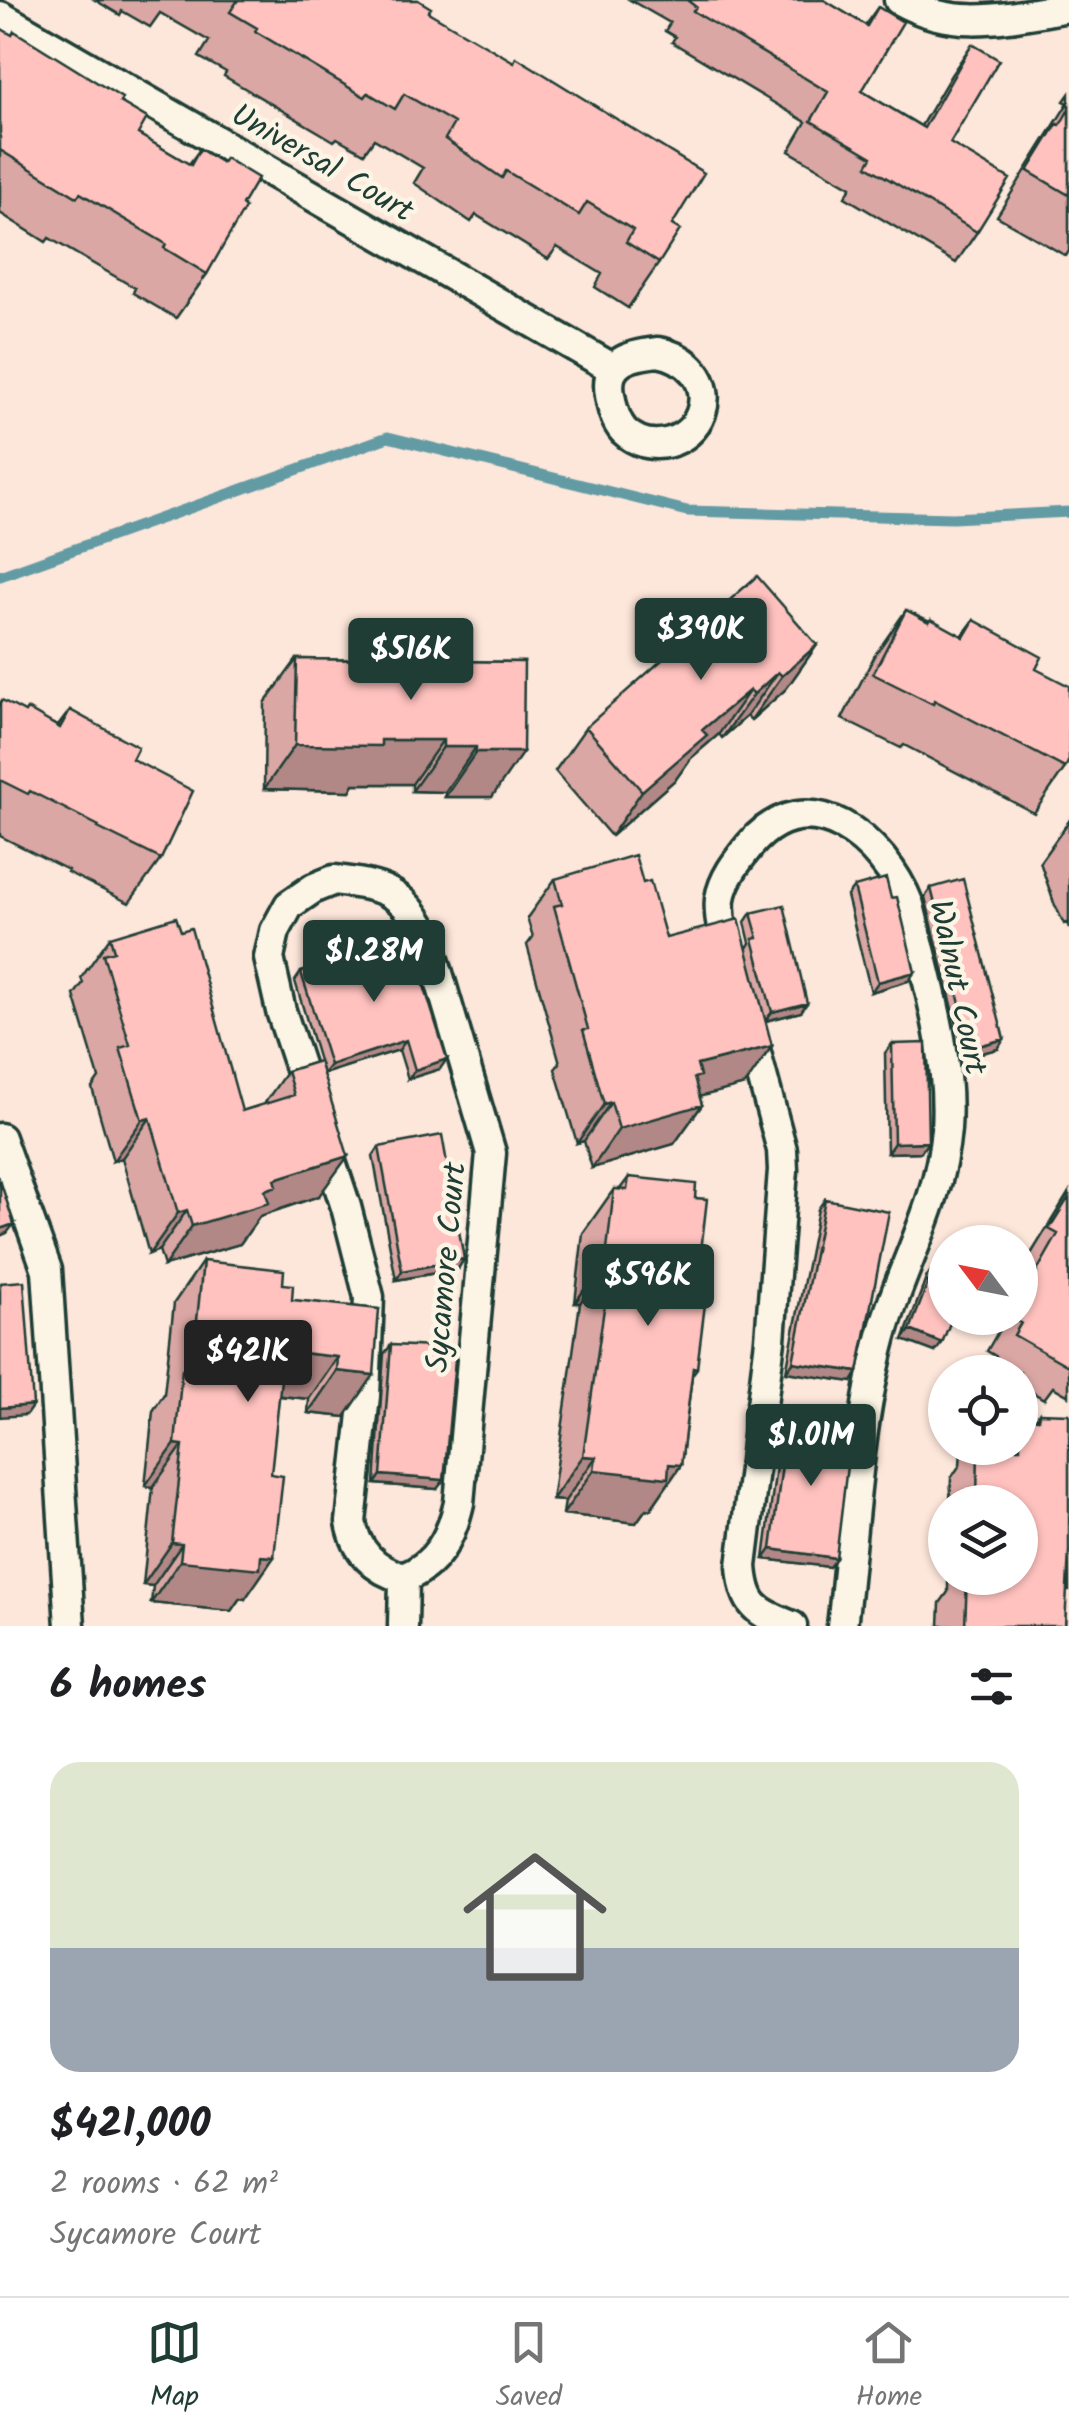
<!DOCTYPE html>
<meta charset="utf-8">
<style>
:root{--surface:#fff;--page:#f6f6f6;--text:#202124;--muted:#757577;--line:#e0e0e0;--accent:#1f3d34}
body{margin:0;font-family:Kalam,sans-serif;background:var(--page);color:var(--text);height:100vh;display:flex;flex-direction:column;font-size:38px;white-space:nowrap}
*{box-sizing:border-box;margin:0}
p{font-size:32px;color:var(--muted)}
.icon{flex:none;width:55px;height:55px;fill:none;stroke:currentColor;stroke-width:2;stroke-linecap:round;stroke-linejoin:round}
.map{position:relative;height:1626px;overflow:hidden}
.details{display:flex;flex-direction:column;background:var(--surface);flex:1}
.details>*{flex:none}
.needle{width:65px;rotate:302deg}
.controls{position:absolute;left:928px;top:1225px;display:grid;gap:20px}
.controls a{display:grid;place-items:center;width:110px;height:110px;border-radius:50%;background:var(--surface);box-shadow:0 2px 8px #0004;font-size:50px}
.price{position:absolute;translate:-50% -85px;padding:0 22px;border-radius:10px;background:var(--accent);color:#fff;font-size:32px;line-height:65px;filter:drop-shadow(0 2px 5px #0008)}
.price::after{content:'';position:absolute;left:50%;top:60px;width:30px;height:22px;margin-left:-15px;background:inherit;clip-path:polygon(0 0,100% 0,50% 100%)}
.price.active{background:#222;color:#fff}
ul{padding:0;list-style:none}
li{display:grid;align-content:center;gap:20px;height:530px;padding:0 50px}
li span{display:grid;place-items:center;height:310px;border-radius:30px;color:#555}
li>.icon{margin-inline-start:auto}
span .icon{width:180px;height:180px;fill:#fffc;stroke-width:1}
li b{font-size:42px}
h2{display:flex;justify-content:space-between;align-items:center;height:120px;padding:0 50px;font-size:42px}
.menu{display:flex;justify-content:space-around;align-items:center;height:140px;border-top:2px solid var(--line);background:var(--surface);font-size:28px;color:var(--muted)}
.menu a{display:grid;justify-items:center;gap:5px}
.menu .active{color:var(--accent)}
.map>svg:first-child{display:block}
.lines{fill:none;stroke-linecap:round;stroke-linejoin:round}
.stream{stroke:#629ba4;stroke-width:11}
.minor-casing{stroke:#1f3d34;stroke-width:35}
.minor{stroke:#fcf5e5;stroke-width:28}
.wall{fill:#dba7a4;stroke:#1f3d34;stroke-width:2.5}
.shaded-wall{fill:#b28886;stroke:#1f3d34;stroke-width:2.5}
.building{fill:#ffc2bf;stroke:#1f3d34;stroke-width:2.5}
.labels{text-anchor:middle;stroke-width:9;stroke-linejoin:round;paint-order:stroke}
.street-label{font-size:32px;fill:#1f3d34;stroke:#fcf5e5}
</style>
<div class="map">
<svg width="1069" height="1626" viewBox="0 0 1069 1626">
<rect width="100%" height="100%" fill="#fde6da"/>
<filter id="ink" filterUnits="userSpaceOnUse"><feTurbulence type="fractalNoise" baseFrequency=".01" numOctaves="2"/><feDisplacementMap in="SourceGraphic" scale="20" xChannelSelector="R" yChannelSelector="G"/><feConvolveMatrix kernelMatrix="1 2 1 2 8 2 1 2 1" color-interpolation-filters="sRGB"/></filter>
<g filter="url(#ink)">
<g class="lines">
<path class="stream" d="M 0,576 L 388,437 L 687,511 L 953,518 L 1069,512"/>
<g class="minor-casing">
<path id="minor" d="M 899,0 C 956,32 1008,17 1069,7
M 0,16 L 612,368
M 658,352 C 687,357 712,381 701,413 C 690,444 649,455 624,431 C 615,421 612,408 610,395 C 604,361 630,355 658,352 Z
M 334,880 C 384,886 402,890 427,936 L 491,1153 L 459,1503 C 451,1538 437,1564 404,1578 C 374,1570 356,1551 351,1522 L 365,1396 L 369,1297 L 346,1207 L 281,1011 L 269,958 L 275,931 L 289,905 L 314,888 Z
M 731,960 C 725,941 718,919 720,899 C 723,879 737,861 750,845 C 809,776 884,841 909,905 C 926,978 951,1053 946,1129 C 940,1202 906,1257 885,1325 C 857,1421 854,1527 842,1626
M 750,1031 L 782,1150 L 783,1170 L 770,1340 L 742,1566 C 745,1606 756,1612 792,1626
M 0,1138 L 47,1270 L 70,1626
M 403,1626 L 404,1578"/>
</g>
<use href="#minor" class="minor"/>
</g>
<path class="wall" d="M 95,0 L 418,0 L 428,12 L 672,225 L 659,263 L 628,308 L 595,287 L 602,274 L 557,247 L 548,259 L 476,215 L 471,222 L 414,183 L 423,168 L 374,139 L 364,153 L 337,138 L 334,141 L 224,76 L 226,72 L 199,57 L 209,41 L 160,13 L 150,27 L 122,11 L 120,15 Z
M 630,0 L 824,0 L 865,25 L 878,7 L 862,91 L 921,126 L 951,75 L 972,44 L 950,143 L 977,232 L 956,263 L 845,197 L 851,187 L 789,151 L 806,122 L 672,42 L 675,37 L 665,31 L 670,23 Z
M 0,28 L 120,102 L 138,134 L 189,164 L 200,149 L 242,205 L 207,274 L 176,318 L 133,293 L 135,288 L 49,238 L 46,242 L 0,213 Z
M 1069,94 L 1069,251 L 1066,256 L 997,216 L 1068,103 L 1064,101 Z
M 906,610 L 962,636 L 974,620 L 1036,669 L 1065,768 L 1034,813 L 904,745 L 901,748 L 842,719 L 875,655 Z
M 817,645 L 786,689 L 751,720 L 747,716 L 722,738 L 719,734 L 691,758 L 676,779 L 611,836 L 555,771 L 586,727 Z
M 297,659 L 524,662 L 492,797 L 445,797 L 445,792 L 412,791 L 412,784 L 354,784 L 350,791 L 264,789 L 265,703 Z
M 0,703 L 58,726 L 70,710 L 132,759 L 161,859 L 129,903 L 67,872 L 68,870 L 0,836 Z
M 1069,821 L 1069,928 L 1067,923 L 1064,924 L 1054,903 L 1040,862 Z
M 555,879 L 643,883 L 666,938 L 747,948 L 750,943 L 745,922 L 751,913 L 801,1012 L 766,1021 L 745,1085 L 699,1096 L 702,1105 L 674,1144 L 592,1168 L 584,1141 L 577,1143 L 555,1069 L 560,1063 L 527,945 L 533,937 L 527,918 Z
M 854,887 L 908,981 L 871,992 L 847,896 Z
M 931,888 L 998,1049 L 965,1057 L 925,897 Z
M 110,937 L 242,1111 L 264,1104 L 287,1071 L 319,1061 L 319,1196 L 260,1216 L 240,1244 L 164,1266 L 159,1250 L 149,1254 L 122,1158 L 113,1161 L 92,1088 L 99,1078 L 74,995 L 83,983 L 81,978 Z
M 409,938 L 440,1069 L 408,1079 L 399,1050 L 323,1074 L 295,981 L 301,972 Z
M 892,1044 L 921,1152 L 887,1153 L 885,1053 Z
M 379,1147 L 458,1269 L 396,1280 L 373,1156 Z
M 629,1177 L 695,1198 L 697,1368 L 692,1375 L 681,1465 L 650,1510 L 646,1509 L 636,1523 L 563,1514 L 565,1501 L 552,1500 L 580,1303 L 575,1303 L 583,1233 L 614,1189 L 620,1189 Z
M 1069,1192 L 1069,1396 L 1053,1387 L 1044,1399 L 1020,1385 L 1020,1372 L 998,1372 L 991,1368 L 997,1357 L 987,1351 L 1006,1318 L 1020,1318 L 1020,1293 L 1035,1268 L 1026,1262 Z
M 825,1199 L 852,1382 L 786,1372 L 818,1209 Z
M 203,1261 L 283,1284 L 292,1300 L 379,1309 L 345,1417 L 308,1413 L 309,1399 L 279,1396 L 245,1599 L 240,1598 L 231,1611 L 151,1603 L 153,1586 L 143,1585 L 153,1487 L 145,1486 L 153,1411 L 164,1394 L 174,1303 Z
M 934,1267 L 935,1352 L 903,1340 L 927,1276 Z
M 391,1345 L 437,1489 L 375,1484 L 384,1354 Z
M 1039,1413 L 1066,1591 L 1065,1626 L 939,1626 L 940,1603 L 948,1592 L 948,1578 L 1020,1578 L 1020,1502 L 950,1502 L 951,1478 L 960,1465 L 961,1451 L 964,1448 L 1020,1448 Z
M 788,1419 L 836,1558 L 829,1567 L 764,1559 L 781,1428 Z"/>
<path class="shaded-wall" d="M 817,645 L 786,689 L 751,720 L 782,676 Z
M 778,672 L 747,716 L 722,738 L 754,694 Z
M 750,690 L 719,734 L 691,758 L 676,779 L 611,836 L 642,791 L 702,730 Z
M 381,740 L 443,740 L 412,784 L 354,784 L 350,791 L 264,789 L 295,745 Z
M 443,747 L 476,747 L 445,792 L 412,791 Z
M 476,752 L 523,752 L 492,797 L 445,797 Z
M 915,972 L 908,981 L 871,992 L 878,982 Z
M 807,1003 L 801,1012 L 765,1021 L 772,1012 Z
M 1004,1039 L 998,1049 L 965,1057 L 971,1048 Z
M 406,1040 L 399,1050 L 323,1074 L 330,1065 Z
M 772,1046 L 745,1085 L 683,1101 L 702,1105 L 674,1144 L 592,1168 L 619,1129 L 697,1065 Z
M 447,1059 L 440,1069 L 408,1079 L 415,1070 Z
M 611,1102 L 584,1141 L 577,1143 L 604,1104 Z
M 150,1118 L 122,1158 L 113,1161 L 142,1120 Z
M 928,1142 L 921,1152 L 887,1153 L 894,1143 Z
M 348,1156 L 319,1196 L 260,1216 L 240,1244 L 164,1266 L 192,1226 L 265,1190 L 275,1179 Z
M 187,1210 L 159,1250 L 149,1254 L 178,1213 Z
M 14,1224 L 7,1233 L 0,1236 L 0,1229 Z
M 606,1258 L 611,1259 L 580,1303 L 575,1303 Z
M 464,1259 L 458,1269 L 396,1280 L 402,1271 Z
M 910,1330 L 942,1343 L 935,1352 L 903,1340 Z
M 284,1351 L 338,1357 L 309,1399 L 255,1393 Z
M 793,1362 L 858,1372 L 852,1382 L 786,1372 Z
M 337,1371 L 374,1375 L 345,1417 L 308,1413 Z
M 33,1405 L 26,1415 L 0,1417 L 0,1408 Z
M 175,1444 L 183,1445 L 153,1487 L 145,1486 Z
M 583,1456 L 596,1457 L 565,1501 L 552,1500 Z
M 669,1464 L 681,1465 L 650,1510 L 646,1509 L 636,1523 L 563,1514 L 594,1470 Z
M 381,1475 L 444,1480 L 437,1489 L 375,1484 Z
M 172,1543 L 182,1544 L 153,1586 L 143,1585 Z
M 771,1549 L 836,1558 L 829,1567 L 764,1559 Z
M 1069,1550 L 1069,1591 L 1040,1590 Z
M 261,1556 L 274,1557 L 245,1599 L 240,1598 L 231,1611 L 151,1603 L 180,1561 Z"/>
<path class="building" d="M 238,0 L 418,0 L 431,8 L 428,12 L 514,62 L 516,57 L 704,173 L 672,225 L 680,230 L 659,263 L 626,242 L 633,230 L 587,202 L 579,215 L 506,171 L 502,178 L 445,139 L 454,123 L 404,94 L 395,109 L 368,93 L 365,97 L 255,31 L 257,28 L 230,12 Z
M 687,0 L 824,0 L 867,26 L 878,7 L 903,22 L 862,91 L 924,128 L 972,44 L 999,60 L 950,143 L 1010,179 L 977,232 L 867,166 L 872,157 L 811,121 L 828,92 L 693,11 L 696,7 Z
M 0,28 L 12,35 L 14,31 L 122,98 L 120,102 L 147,118 L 138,134 L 191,165 L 200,149 L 222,163 L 225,158 L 258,178 L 242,205 L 245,208 L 207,274 L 164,248 L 166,244 L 80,193 L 77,197 L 0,150 Z
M 1069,109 L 1069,195 L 1028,171 L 1057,124 L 1060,125 Z
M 757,576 L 817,645 L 782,676 L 778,672 L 754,694 L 750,690 L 702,730 L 707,735 L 642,791 L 586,727 Z
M 906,610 L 929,622 L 931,619 L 964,637 L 974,620 L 1042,657 L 1036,669 L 1069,686 L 1069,760 L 1065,768 L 934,700 L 933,704 L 873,674 Z
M 297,659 L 524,662 L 523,752 L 476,752 L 476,747 L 443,747 L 443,740 L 381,740 L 381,746 L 295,745 Z
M 2,700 L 25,712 L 27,709 L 60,728 L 70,710 L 138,747 L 132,759 L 193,791 L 161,859 L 98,828 L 99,826 L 30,791 L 28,794 L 0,780 L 0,704 Z
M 635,855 L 643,883 L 650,881 L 666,938 L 739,919 L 772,1046 L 697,1065 L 700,1076 L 694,1078 L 702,1105 L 619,1129 L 611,1102 L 604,1104 L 583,1030 L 588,1029 L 554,906 L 562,904 L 555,879 Z
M 886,878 L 891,898 L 897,897 L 915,972 L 878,982 L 854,887 Z
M 963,879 L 1004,1039 L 971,1048 L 931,888 Z
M 784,905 L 807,1003 L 772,1012 L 753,939 L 758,938 L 751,913 Z
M 176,917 L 181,931 L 191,928 L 242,1111 L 294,1095 L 287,1071 L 319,1061 L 348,1156 L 275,1179 L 277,1186 L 265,1190 L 269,1203 L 192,1226 L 187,1210 L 178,1213 L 150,1118 L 142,1120 L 120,1048 L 130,1045 L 103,954 L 114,951 L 110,937 Z
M 409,938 L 447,1059 L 415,1070 L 406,1040 L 330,1065 L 301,972 Z
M 926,1043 L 928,1142 L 894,1143 L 892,1044 Z
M 442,1135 L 464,1259 L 402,1271 L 379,1147 Z
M 629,1177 L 696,1184 L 695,1198 L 707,1199 L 696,1295 L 706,1296 L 697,1368 L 693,1367 L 681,1465 L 669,1464 L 668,1478 L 594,1470 L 596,1457 L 583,1456 L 611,1259 L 606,1258 L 614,1189 L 627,1190 Z
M 0,1180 L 14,1224 L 0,1229 Z
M 1069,1197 L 1069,1350 L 1068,1366 L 1014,1335 L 1021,1323 L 1010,1318 L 1020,1318 L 1020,1301 L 1058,1234 L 1049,1229 Z
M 825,1199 L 889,1212 L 858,1372 L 793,1362 Z
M 203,1261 L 284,1270 L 283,1284 L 293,1285 L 292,1300 L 379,1309 L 374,1375 L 337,1371 L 338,1357 L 284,1351 L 271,1474 L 283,1476 L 274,1557 L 261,1556 L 260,1569 L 180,1561 L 182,1544 L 172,1543 L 183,1445 L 175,1444 L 182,1369 L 192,1370 Z
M 934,1267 L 945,1271 L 945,1318 L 952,1318 L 942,1343 L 910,1330 Z
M 24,1281 L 33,1405 L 0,1408 L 0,1283 Z
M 391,1345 L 456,1348 L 444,1480 L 381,1475 Z
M 1039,1413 L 1069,1414 L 1069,1550 L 1065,1626 L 965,1626 L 967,1578 L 1020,1578 L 1020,1502 L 977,1502 L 978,1448 L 1020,1448 L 1020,1416 L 1038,1419 Z
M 788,1419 L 848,1426 L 845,1439 L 850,1441 L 836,1558 L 771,1549 Z"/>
</g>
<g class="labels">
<g class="street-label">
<text transform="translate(323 162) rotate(30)" y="11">Universal Court</text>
<text transform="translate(959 987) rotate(78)" y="11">Walnut Court</text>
<text transform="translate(445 1267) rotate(-85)" y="11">Sycamore Court</text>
</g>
</g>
</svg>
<div class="controls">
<a><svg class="needle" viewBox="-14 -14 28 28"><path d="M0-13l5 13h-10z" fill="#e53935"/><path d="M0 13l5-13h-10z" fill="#757577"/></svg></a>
<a><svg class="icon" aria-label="locate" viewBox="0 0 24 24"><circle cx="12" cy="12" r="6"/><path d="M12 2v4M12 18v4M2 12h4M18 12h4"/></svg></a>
<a><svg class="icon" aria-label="layers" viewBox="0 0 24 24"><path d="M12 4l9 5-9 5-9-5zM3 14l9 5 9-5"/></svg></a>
</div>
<b class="price" style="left:701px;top:683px">$390K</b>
<b class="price" style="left:411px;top:703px">$516K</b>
<b class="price" style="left:374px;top:1005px">$1.28M</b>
<b class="price" style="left:648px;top:1329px">$596K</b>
<b class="price active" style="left:248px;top:1405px">$421K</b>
<b class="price" style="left:811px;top:1489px">$1.01M</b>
</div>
<section class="details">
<h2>6 homes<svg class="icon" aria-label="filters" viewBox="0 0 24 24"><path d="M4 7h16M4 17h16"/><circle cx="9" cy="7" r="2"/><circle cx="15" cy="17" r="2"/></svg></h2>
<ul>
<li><span style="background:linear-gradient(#dfe7d0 60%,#9aa5b1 0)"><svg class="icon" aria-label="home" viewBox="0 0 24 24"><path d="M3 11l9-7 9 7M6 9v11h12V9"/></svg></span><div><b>$421,000</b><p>2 rooms · 62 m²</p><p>Sycamore Court</p></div></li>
</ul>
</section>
<nav class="menu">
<a class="active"><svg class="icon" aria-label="map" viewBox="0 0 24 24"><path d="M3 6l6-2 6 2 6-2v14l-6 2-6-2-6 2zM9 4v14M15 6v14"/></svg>Map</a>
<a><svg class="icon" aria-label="saved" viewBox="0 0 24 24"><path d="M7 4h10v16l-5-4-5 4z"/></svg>Saved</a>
<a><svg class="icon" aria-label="home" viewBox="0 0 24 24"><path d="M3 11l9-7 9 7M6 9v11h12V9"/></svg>Home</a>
</nav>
